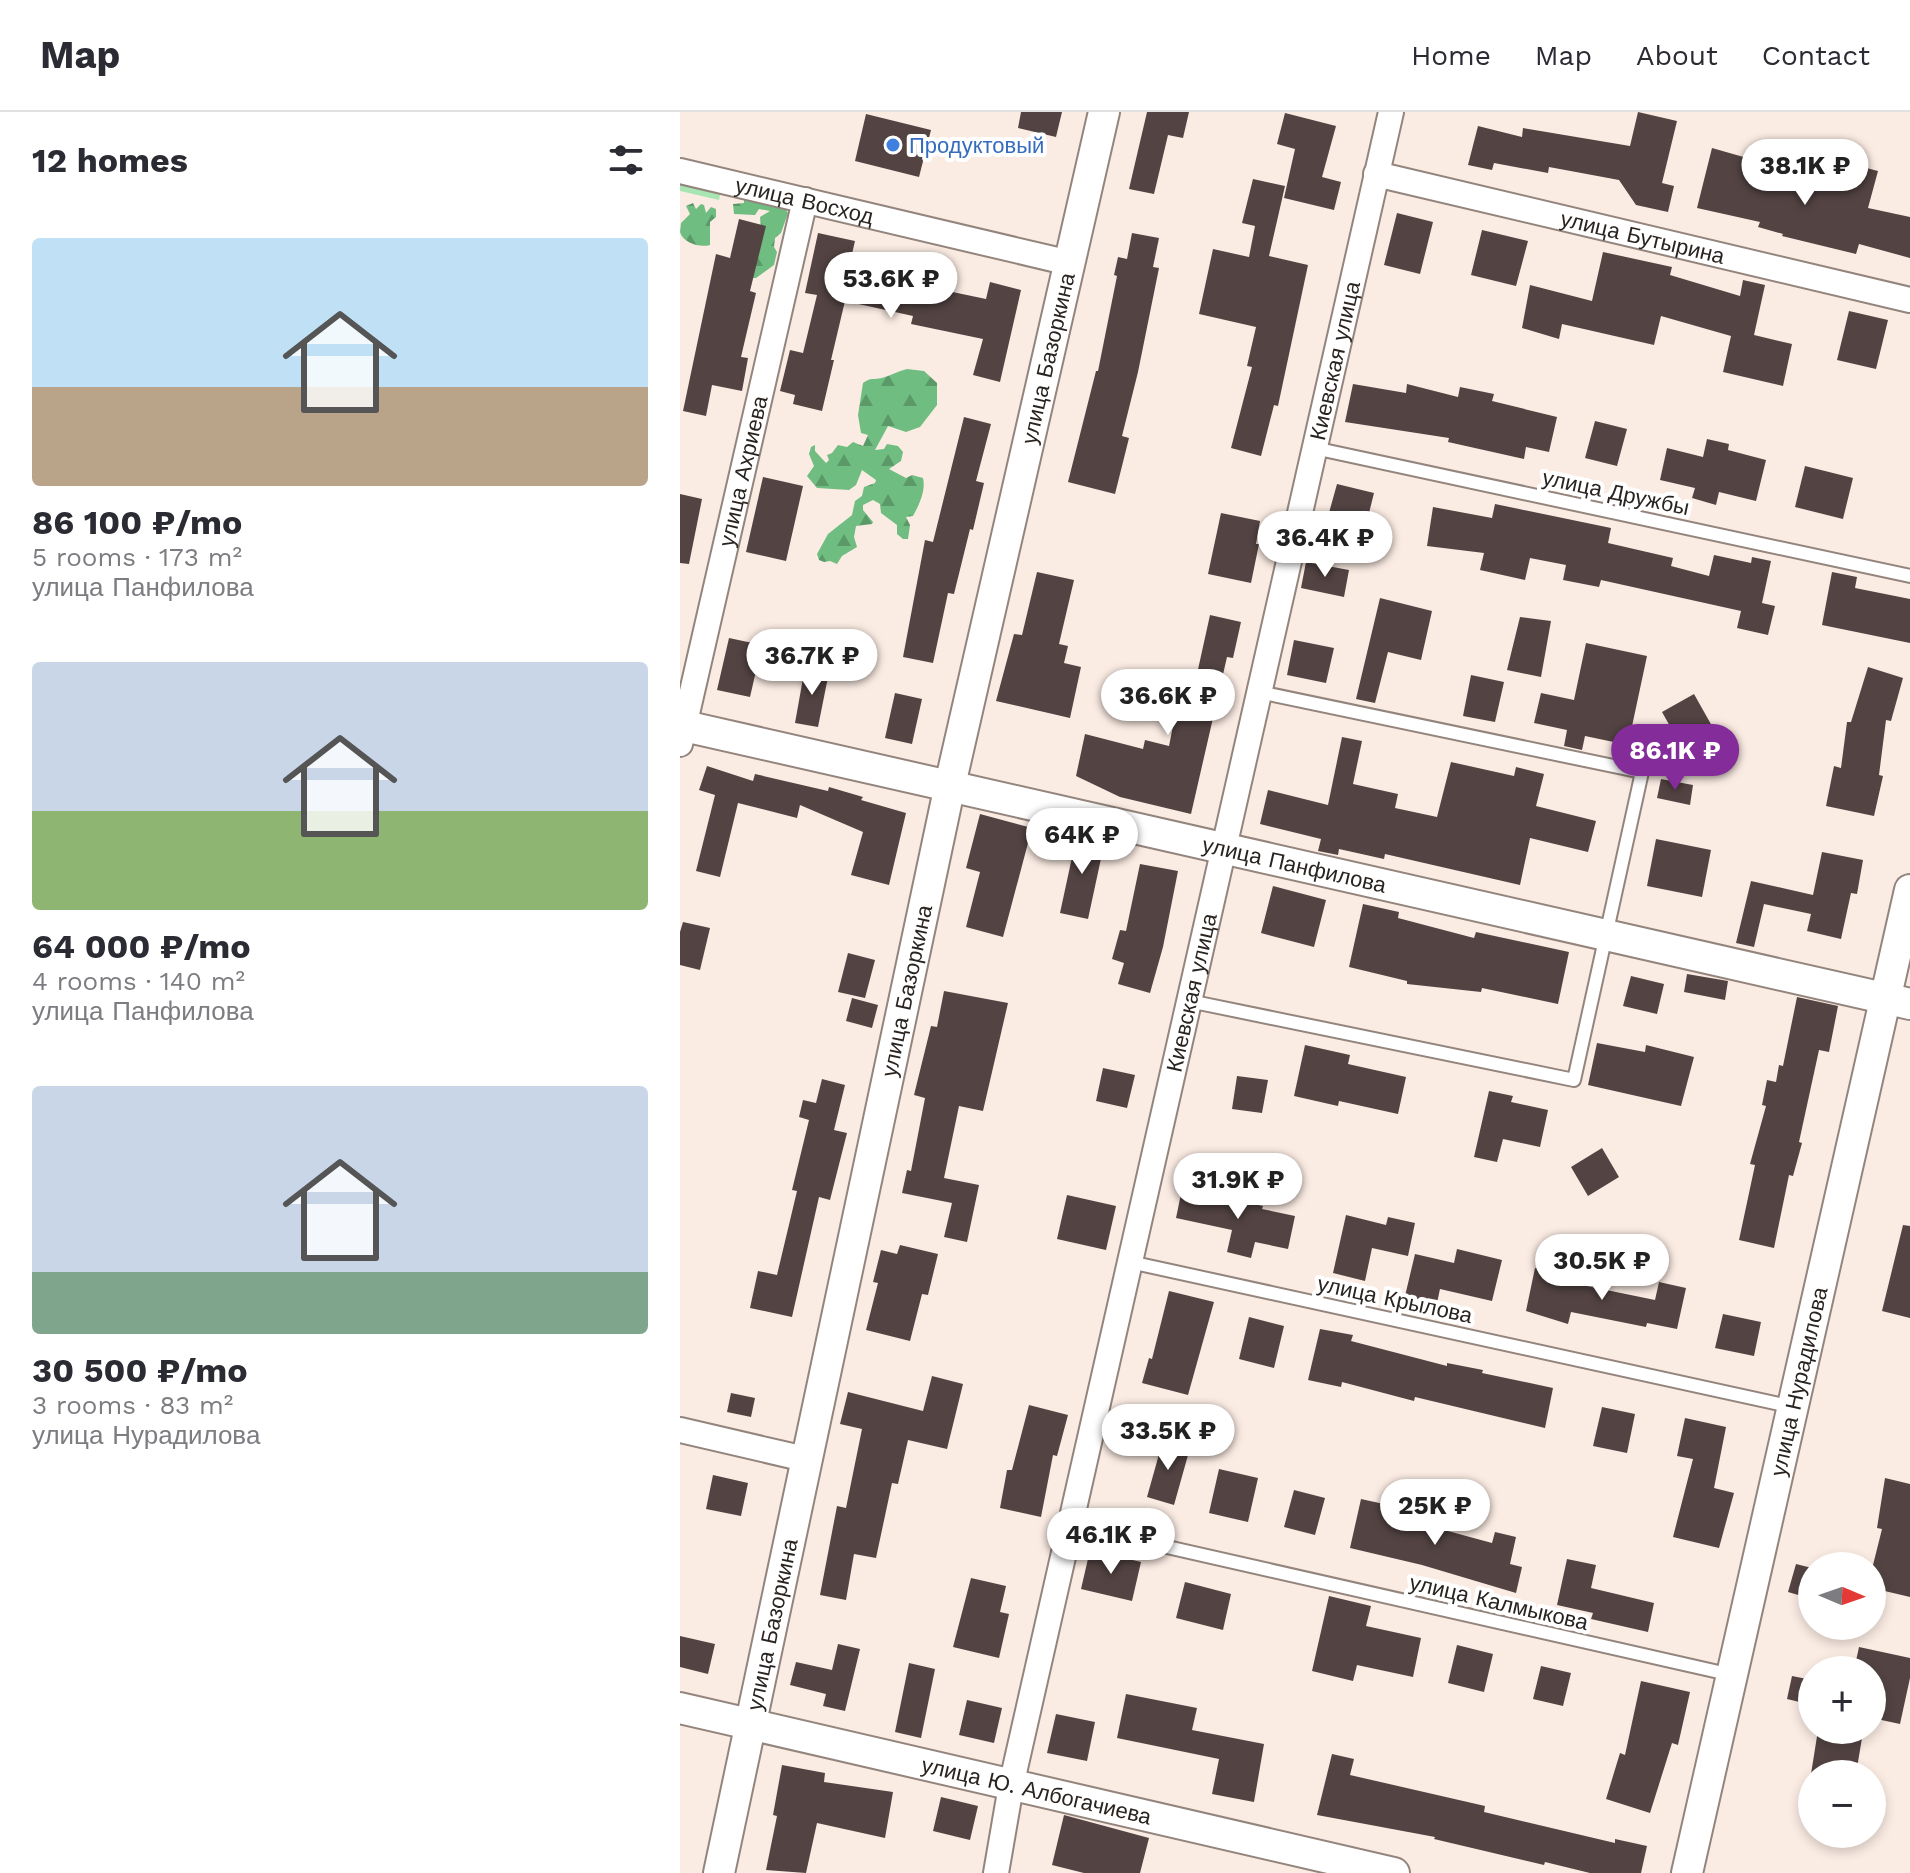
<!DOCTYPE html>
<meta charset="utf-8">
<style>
:root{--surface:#fff;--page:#f2f2f3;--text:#2b2b33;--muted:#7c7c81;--line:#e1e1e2;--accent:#842d9a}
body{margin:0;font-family:"Work Sans",sans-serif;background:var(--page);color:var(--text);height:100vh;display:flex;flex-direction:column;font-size:30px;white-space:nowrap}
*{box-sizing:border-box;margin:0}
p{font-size:26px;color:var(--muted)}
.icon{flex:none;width:44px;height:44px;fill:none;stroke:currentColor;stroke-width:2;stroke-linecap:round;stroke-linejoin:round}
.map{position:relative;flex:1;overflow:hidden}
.drawer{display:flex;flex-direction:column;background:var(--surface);width:680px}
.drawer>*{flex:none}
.needle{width:52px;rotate:92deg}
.controls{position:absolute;left:1118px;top:1440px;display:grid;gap:16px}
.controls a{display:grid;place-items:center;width:88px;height:88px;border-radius:50%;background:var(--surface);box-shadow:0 4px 12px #0003;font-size:40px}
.price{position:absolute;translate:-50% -68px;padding:0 18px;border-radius:28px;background:#fff;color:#222;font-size:26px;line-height:52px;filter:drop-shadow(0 2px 4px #0008)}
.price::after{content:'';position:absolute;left:50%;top:48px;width:24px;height:18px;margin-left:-12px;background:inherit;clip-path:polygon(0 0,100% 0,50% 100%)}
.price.selected{background:var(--accent);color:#fff}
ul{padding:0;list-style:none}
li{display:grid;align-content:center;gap:16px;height:424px;padding:0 32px}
li span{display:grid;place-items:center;height:248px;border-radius:8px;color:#555}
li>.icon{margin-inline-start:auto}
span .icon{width:144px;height:144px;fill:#fffc;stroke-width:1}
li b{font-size:34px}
h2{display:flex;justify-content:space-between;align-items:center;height:96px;padding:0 32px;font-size:34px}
header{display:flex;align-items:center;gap:48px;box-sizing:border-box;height:112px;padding:0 40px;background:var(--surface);border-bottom:2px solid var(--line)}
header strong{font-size:38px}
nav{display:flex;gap:44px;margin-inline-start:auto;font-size:28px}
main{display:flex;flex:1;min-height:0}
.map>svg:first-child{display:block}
.green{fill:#a7e6b2}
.forest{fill:url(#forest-firs)}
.building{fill:#534443}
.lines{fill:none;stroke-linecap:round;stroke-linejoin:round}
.service-casing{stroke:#93857d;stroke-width:16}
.minor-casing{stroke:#93857d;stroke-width:28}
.tertiary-casing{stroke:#93857d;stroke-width:34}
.service{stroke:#fff;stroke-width:12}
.minor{stroke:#fff;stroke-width:24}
.tertiary{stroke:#fff;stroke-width:30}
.shop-dot{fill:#3f7fe0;stroke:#fff;stroke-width:3}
.labels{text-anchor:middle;stroke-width:8;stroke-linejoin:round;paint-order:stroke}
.shop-label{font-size:22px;fill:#366cbe;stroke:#fff;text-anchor:start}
.street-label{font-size:22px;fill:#2a2421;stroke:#fff}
</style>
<header>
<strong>Map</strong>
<nav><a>Home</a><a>Map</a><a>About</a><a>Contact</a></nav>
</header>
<main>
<section class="drawer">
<h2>12 homes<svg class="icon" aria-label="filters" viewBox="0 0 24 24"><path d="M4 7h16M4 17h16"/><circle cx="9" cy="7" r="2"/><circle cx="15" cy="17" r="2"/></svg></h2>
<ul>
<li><span style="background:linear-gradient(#bfe0f5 60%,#b9a48a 0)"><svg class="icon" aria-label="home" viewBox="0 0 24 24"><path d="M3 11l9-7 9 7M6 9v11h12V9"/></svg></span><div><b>86 100 ₽/mo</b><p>5 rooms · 173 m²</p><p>улица Панфилова</p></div></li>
<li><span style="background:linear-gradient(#c9d6e8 60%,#8fb573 0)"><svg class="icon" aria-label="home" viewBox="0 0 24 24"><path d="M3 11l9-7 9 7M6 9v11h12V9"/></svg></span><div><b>64 000 ₽/mo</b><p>4 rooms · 140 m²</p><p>улица Панфилова</p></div></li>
<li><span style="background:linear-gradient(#c9d6e8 75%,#7fa58c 0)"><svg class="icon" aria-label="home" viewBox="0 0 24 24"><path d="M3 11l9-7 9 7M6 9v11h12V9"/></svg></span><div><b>30 500 ₽/mo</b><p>3 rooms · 83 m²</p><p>улица Нурадилова</p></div></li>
</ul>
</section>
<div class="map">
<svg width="1230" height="1761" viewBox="0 0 1230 1761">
<defs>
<pattern id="forest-firs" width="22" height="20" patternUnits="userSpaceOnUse" patternTransform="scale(2)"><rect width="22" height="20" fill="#6fbd80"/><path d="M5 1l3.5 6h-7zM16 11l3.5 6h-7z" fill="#5b9968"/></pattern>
</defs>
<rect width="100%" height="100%" fill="#fbece3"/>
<path class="green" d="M 0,62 L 42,72 L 39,88 L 0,79 Z"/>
<path class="forest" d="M 64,86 L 100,94 L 96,96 L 105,96 L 108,101 L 101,121 L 95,126 L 94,135 L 97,140 L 94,153 L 76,166 L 72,166 L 81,116 L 80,105 L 90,99 L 79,97 L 75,103 L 54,102 L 53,92 L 64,91 Z
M 13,91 L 16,97 L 21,92 L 24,93 L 26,101 L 31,95 L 36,97 L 36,105 L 30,110 L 30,133 C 20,136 3,131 0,120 L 1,111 L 10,102 L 6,94 Z
M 227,257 L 244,259 L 257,271 L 257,293 L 240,315 L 226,320 L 208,314 L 195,338 L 204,337 L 207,332 L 218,334 L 223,340 L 221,349 L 209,357 L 226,366 L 232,363 L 243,366 C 246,379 239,393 233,404 L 226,405 L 230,413 L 228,427 L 223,427 L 217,422 L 217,413 L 201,401 L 200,392 L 193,388 L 183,393 L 183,398 L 193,410 L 192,412 L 176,414 L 174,425 L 177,435 L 162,444 L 157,452 L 150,449 L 144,450 L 139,448 L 137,442 L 148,422 L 172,403 L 175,389 L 182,384 L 184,375 L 195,371 L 196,368 L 182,358 L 176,373 L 169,378 L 137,376 L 127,364 L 134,354 L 129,342 L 131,335 L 135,333 L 135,339 L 146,351 L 149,348 L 147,343 L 152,341 L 158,333 L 167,335 L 173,330 L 183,334 L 188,323 L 181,321 L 178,303 L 183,271 C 191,265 193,268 202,266 C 210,264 218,259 227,257 Z"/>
<path class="building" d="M 341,0 L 382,0 L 376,25 L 338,16 Z
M 467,0 L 509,0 L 503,26 L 488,23 L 474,82 L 449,77 Z
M 958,0 L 997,9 L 982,71 L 994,74 L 988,100 L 956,93 L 939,68 L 869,55 L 868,61 L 814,51 L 812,58 L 788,53 L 798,14 L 842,25 L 843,16 L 950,34 Z
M 605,1 L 656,14 L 642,65 L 661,70 L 654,98 L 604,86 L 615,37 L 597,32 Z
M 186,2 L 251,18 L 239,65 L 175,49 Z
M 1032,36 L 1067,46 L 1063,60 L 1116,74 L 1118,65 L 1164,78 L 1171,52 L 1198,59 L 1188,96 L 1230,105 L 1230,146 L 1179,132 L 1176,142 L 1102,124 L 1103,122 L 1078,115 L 1080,110 L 1017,96 Z
M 573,67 L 605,74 L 589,144 L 628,153 L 598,294 L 594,293 L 581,344 L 551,336 L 572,255 L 567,254 L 576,215 L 519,202 L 533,137 L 569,145 L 575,114 L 562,111 Z
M 717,101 L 753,110 L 740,162 L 704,153 Z
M 59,107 L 86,114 L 70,179 L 76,181 L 61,245 L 68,246 L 62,279 L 32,273 L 26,304 L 3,299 L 36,142 L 50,146 Z
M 802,118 L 848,129 L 836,174 L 791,163 Z
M 138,121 L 175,129 L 166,168 L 237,184 L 239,173 L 306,187 L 310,170 L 341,178 L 320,270 L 293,263 L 303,227 L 231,212 L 233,204 L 165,189 L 151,248 L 154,248 L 142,299 L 113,292 L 115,283 L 100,279 L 110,238 L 123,241 L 137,183 L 125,181 Z
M 452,121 L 479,126 L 473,155 L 479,156 L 458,260 L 442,324 L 449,326 L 435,382 L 388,370 L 416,259 L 418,259 L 437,164 L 434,163 L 438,145 L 447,147 Z
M 923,140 L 992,155 L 990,163 L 1060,184 L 1063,168 L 1085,173 L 1074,223 L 1112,232 L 1103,274 L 1043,260 L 1051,224 L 981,204 L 974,233 L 882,212 L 879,227 L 842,216 L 850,173 L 912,189 Z
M 1169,199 L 1208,208 L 1196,257 L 1157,248 Z
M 673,272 L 726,281 L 727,272 L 778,285 L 780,275 L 814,282 L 812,289 L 877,305 L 869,340 L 846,335 L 844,347 L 768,330 L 769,326 L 665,310 Z
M 284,305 L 311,312 L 296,369 L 304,371 L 293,418 L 290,417 L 274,482 L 268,481 L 253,551 L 223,545 L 245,428 L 253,430 Z
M 915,309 L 947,317 L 937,354 L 905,346 Z
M 1027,327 L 1049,332 L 1048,338 L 1086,348 L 1076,389 L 1039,380 L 1036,393 L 1012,386 L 1015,376 L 980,368 L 987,336 L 1023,345 Z
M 1125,354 L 1173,366 L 1163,407 L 1115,395 Z
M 83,365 L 123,374 L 106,449 L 66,440 Z
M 657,372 L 694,381 L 685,417 L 647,408 Z
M 0,382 L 22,387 L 9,452 L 0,451 Z
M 815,392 L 931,416 L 928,431 L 993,446 L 991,454 L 1029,464 L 1034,443 L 1071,451 L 1072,445 L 1091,449 L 1082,491 L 1095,494 L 1088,523 L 1057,516 L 1061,499 L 921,468 L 919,475 L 883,468 L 886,453 L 850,446 L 845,468 L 800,458 L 804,441 L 747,434 L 753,395 L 812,406 Z
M 541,401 L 580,409 L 576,432 L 579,432 L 571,471 L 528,462 Z
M 626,450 L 669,458 L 664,485 L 621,476 Z
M 357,460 L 394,468 L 379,532 L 388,534 L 384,551 L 401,555 L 390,606 L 316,589 L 334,522 L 342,523 Z
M 1152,460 L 1177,465 L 1175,476 L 1230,487 L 1230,531 L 1142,513 Z
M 700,486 L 752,499 L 741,548 L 708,540 L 695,591 L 676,587 Z
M 530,503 L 561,510 L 553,546 L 547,545 L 511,702 L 440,685 L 396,664 L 405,622 L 463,637 L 465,628 L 489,634 L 504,559 L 517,562 Z
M 840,505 L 871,509 L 861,565 L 827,558 Z
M 49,526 L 82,533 L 70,585 L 37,578 Z
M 614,528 L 654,536 L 646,571 L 607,563 Z
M 906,531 L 967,544 L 948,633 L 905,624 L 902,638 L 884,634 L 887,618 L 854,611 L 861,581 L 894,588 Z
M 125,555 L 149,560 L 138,615 L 115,611 Z
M 1188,555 L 1223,566 L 1211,609 L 1206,608 L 1199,663 L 1203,664 L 1194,704 L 1146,694 L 1154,654 L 1161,656 L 1167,610 L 1171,610 Z
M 791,563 L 824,570 L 815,610 L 783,604 Z
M 215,581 L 242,587 L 232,632 L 205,626 Z
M 1014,582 L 1032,614 L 1000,632 L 982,600 Z
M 662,625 L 682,629 L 673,672 L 718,682 L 715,696 L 757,705 L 771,650 L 834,664 L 836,655 L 864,662 L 856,694 L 916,709 L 908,740 L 850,726 L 840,773 L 705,742 L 704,747 L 659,737 L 658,743 L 638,739 L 641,727 L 580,712 L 588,678 L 648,693 Z
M 27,654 L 73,669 L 75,662 L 148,679 L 149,675 L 183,685 L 181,688 L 226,701 L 209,773 L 171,763 L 183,720 L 120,693 L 117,706 L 58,691 L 40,765 L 16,759 L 35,683 L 19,678 Z
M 981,667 L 1013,673 L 1010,693 L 977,686 Z
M 300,702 L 352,716 L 323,825 L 286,815 L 300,760 L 286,756 Z
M 397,722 L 425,728 L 408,807 L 380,801 Z
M 976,727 L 1031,738 L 1022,785 L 967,774 Z
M 1142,740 L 1183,748 L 1177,782 L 1171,781 L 1161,827 L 1127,819 L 1131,802 L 1084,792 L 1074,835 L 1056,831 L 1071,769 L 1133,783 Z
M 460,752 L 498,759 L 483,835 L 470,881 L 438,872 L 444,851 L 432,847 L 440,818 L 446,819 Z
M 593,774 L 646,788 L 634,835 L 581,821 Z
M 683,792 L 719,800 L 718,806 L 794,826 L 796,820 L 889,840 L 878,892 L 802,876 L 801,880 L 727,872 L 727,869 L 669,855 Z
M 3,810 L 30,816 L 20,858 L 0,853 L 0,820 Z
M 168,841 L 195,848 L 185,886 L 158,880 Z
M 1007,862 L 1048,869 L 1045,888 L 1004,880 Z
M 951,864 L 984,872 L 977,902 L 943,894 Z
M 264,879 L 328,891 L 303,999 L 279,994 L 264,1066 L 299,1073 L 287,1130 L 264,1125 L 272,1091 L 222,1081 L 227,1058 L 231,1059 L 245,986 L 234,983 L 251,914 L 257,915 Z
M 1117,885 L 1158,894 L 1149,940 L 1139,938 L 1119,1030 L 1122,1031 L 1113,1064 L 1109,1063 L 1094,1136 L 1059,1128 L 1075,1053 L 1070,1052 L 1086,994 L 1082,993 L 1087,968 L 1096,970 L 1099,953 L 1103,954 Z
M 172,886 L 198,893 L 192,916 L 166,909 Z
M 917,931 L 965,940 L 966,933 L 1014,945 L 1001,994 L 908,973 Z
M 625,933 L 670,943 L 668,952 L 726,965 L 718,1002 L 659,989 L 658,994 L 614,984 Z
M 423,956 L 455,963 L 447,996 L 416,989 Z
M 557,964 L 588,968 L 582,1001 L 552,997 Z
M 142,967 L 165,973 L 154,1018 L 167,1021 L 150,1088 L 139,1085 L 112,1205 L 70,1196 L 78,1159 L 97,1163 L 117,1079 L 112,1078 L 129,1008 L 119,1005 L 123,988 L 136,991 Z
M 809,979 L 833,984 L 831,990 L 868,998 L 860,1035 L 823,1027 L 817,1050 L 794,1045 Z
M 922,1036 L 939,1065 L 908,1084 L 891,1055 Z
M 502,1077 L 583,1094 L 582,1097 L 615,1104 L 608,1137 L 575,1130 L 571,1146 L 547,1140 L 552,1118 L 496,1106 Z
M 387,1083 L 436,1094 L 426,1138 L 377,1127 Z
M 666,1103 L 706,1113 L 708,1105 L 735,1111 L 728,1144 L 692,1136 L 685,1169 L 653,1161 Z
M 1223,1113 L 1230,1114 L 1230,1206 L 1202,1199 Z
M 220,1133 L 258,1142 L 248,1183 L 242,1182 L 230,1229 L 186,1218 L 198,1171 L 193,1170 L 201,1138 L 217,1142 Z
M 777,1137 L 822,1148 L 812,1189 L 760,1177 L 757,1191 L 725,1184 L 735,1142 L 774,1151 Z
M 855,1156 L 899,1163 L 897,1172 L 975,1188 L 979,1170 L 1006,1176 L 997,1217 L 967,1211 L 966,1215 L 891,1200 L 888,1212 L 846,1199 Z
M 489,1179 L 534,1190 L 508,1283 L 462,1271 L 469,1246 L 472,1247 Z
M 1043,1202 L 1081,1210 L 1074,1244 L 1035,1236 Z
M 569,1205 L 604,1214 L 594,1256 L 559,1247 Z
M 640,1217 L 673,1223 L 671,1229 L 767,1254 L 767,1251 L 803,1258 L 802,1261 L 873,1276 L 865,1316 L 735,1285 L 734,1289 L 662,1270 L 661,1275 L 628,1268 Z
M 252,1264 L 283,1272 L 267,1337 L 228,1328 L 218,1372 L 212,1371 L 196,1446 L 174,1442 L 166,1488 L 140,1483 L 157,1394 L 166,1396 L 182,1317 L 160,1312 L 168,1280 L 243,1299 Z
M 51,1281 L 75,1286 L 71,1305 L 47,1300 Z
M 349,1293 L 388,1303 L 377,1344 L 373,1343 L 361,1405 L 320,1396 L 327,1358 L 332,1358 Z
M 922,1295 L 955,1302 L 947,1341 L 913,1334 Z
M 1005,1306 L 1046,1315 L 1034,1376 L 1054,1381 L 1039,1436 L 993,1425 L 1013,1347 L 997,1344 Z
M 483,1328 L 510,1336 L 494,1393 L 467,1385 Z
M 539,1357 L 578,1366 L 568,1410 L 529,1401 Z
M 33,1363 L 68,1371 L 61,1404 L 26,1397 Z
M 1205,1366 L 1230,1372 L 1230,1485 L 1192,1476 L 1192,1457 L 1202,1417 L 1197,1416 Z
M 614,1378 L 645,1386 L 635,1423 L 604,1415 Z
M 681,1387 L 722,1396 L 720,1406 L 812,1431 L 815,1420 L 836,1425 L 830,1452 L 842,1455 L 836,1481 L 742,1453 L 670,1436 Z
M 410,1438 L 461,1450 L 452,1489 L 401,1477 Z
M 887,1447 L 916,1453 L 911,1476 L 974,1491 L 968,1520 L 911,1507 L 913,1501 L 877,1493 Z
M 1116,1452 L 1132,1456 L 1132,1487 L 1108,1480 Z
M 291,1466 L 326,1474 L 320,1500 L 329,1502 L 319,1546 L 273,1535 Z
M 505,1470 L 551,1482 L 543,1518 L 496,1506 Z
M 649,1484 L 691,1494 L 686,1514 L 741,1526 L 733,1565 L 677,1553 L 673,1569 L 632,1559 Z
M 0,1524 L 35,1532 L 28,1562 L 0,1555 Z
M 158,1532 L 180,1537 L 165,1599 L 143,1594 L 146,1582 L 110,1573 L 116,1550 L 152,1558 Z
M 777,1533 L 813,1542 L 804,1580 L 768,1571 Z
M 1179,1535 L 1230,1546 L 1230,1566 L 1220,1612 L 1192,1606 L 1192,1558 L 1174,1558 Z
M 229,1551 L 255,1557 L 241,1626 L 215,1620 Z
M 861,1554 L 891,1561 L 883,1594 L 853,1587 Z
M 1112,1564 L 1132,1568 L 1132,1593 L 1107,1587 Z
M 961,1569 L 1010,1580 L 998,1633 L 992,1631 L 970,1701 L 926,1687 L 940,1641 L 945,1643 Z
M 446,1582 L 517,1596 L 512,1618 L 584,1632 L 574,1690 L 532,1682 L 539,1647 L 437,1626 Z
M 287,1588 L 322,1596 L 314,1631 L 279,1623 Z
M 376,1602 L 415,1610 L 407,1649 L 367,1641 Z
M 1138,1618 L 1183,1620 L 1176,1662 L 1131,1662 Z
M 652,1642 L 674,1647 L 670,1663 L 805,1694 L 804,1700 L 935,1731 L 935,1727 L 967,1734 L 961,1761 L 910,1761 L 865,1750 L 864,1753 L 754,1727 L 755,1725 L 637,1703 Z
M 102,1653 L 145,1661 L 144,1670 L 213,1680 L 205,1726 L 137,1711 L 126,1761 L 86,1758 L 97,1704 L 93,1703 Z
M 261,1685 L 298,1694 L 290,1728 L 253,1719 Z
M 384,1703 L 469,1726 L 460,1761 L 404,1761 L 372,1753 Z"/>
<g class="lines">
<g class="service-casing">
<path id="service" d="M 634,336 L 1230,464
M 509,889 L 894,968 L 962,660 L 579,580
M 450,1150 L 1113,1295
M 390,1413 L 1052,1563"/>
</g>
<g class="minor-casing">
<g id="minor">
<path id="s1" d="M 0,59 L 390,151"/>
<path id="s2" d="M 696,62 L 1230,188"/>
<path id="s3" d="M 0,632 L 125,88"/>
<path d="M 0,1318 L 125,1347"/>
<path id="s4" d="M 316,1761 L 331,1674 L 711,0"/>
</g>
</g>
<g class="tertiary-casing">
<g id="tertiary">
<path id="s5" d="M 0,613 L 1230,892"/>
<path id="s6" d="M 0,1596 L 714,1761"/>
<path id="s7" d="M 39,1761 L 270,673 L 424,0"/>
<path id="s8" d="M 1007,1761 L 1230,778"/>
</g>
</g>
<use href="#service" class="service"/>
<use href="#minor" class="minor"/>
<use href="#tertiary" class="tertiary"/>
</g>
<circle class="shop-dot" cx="213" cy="33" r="8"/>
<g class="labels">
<g class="shop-label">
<text x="229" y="41">Продуктовый</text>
</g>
<g class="street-label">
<text dy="8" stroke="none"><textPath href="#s1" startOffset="128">улица Восход</textPath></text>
<text dy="8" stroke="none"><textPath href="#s2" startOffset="274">улица Бутырина</textPath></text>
<text dy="8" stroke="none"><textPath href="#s7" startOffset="1550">улица Базоркина</textPath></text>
<text dy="8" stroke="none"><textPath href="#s4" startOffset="1550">Киевская улица</textPath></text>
<text dy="8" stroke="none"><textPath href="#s3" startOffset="280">улица Ахриева</textPath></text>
<text transform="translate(936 380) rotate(12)" y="8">улица Дружбы</text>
<text dy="8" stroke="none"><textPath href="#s5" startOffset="630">улица Панфилова</textPath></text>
<text dy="8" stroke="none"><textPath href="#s7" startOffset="902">улица Базоркина</textPath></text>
<text dy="8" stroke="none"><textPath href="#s4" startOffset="902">Киевская улица</textPath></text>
<text transform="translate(715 1187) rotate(12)" y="8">улица Крылова</text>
<text dy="8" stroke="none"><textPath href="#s8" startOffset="504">улица Нурадилова</textPath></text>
<text transform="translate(819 1490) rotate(13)" y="8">улица Калмыкова</text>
<text dy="8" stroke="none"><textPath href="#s7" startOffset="254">улица Базоркина</textPath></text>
<text dy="8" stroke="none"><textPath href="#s6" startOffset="366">улица Ю. Албогачиева</textPath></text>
</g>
</g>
</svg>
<div class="controls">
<a><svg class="needle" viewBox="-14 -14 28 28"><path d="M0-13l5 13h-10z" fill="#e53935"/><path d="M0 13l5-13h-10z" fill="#7c7c81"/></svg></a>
<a>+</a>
<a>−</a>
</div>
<b class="price" style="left:1125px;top:95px">38.1K ₽</b>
<b class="price" style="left:211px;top:208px">53.6K ₽</b>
<b class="price" style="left:645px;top:467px">36.4K ₽</b>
<b class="price" style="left:132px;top:585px">36.7K ₽</b>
<b class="price" style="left:488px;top:625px">36.6K ₽</b>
<b class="price selected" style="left:995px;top:680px">86.1K ₽</b>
<b class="price" style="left:402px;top:764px">64K ₽</b>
<b class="price" style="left:558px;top:1109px">31.9K ₽</b>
<b class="price" style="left:922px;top:1190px">30.5K ₽</b>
<b class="price" style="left:488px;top:1360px">33.5K ₽</b>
<b class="price" style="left:755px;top:1435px">25K ₽</b>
<b class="price" style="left:431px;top:1464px">46.1K ₽</b>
</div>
</main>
